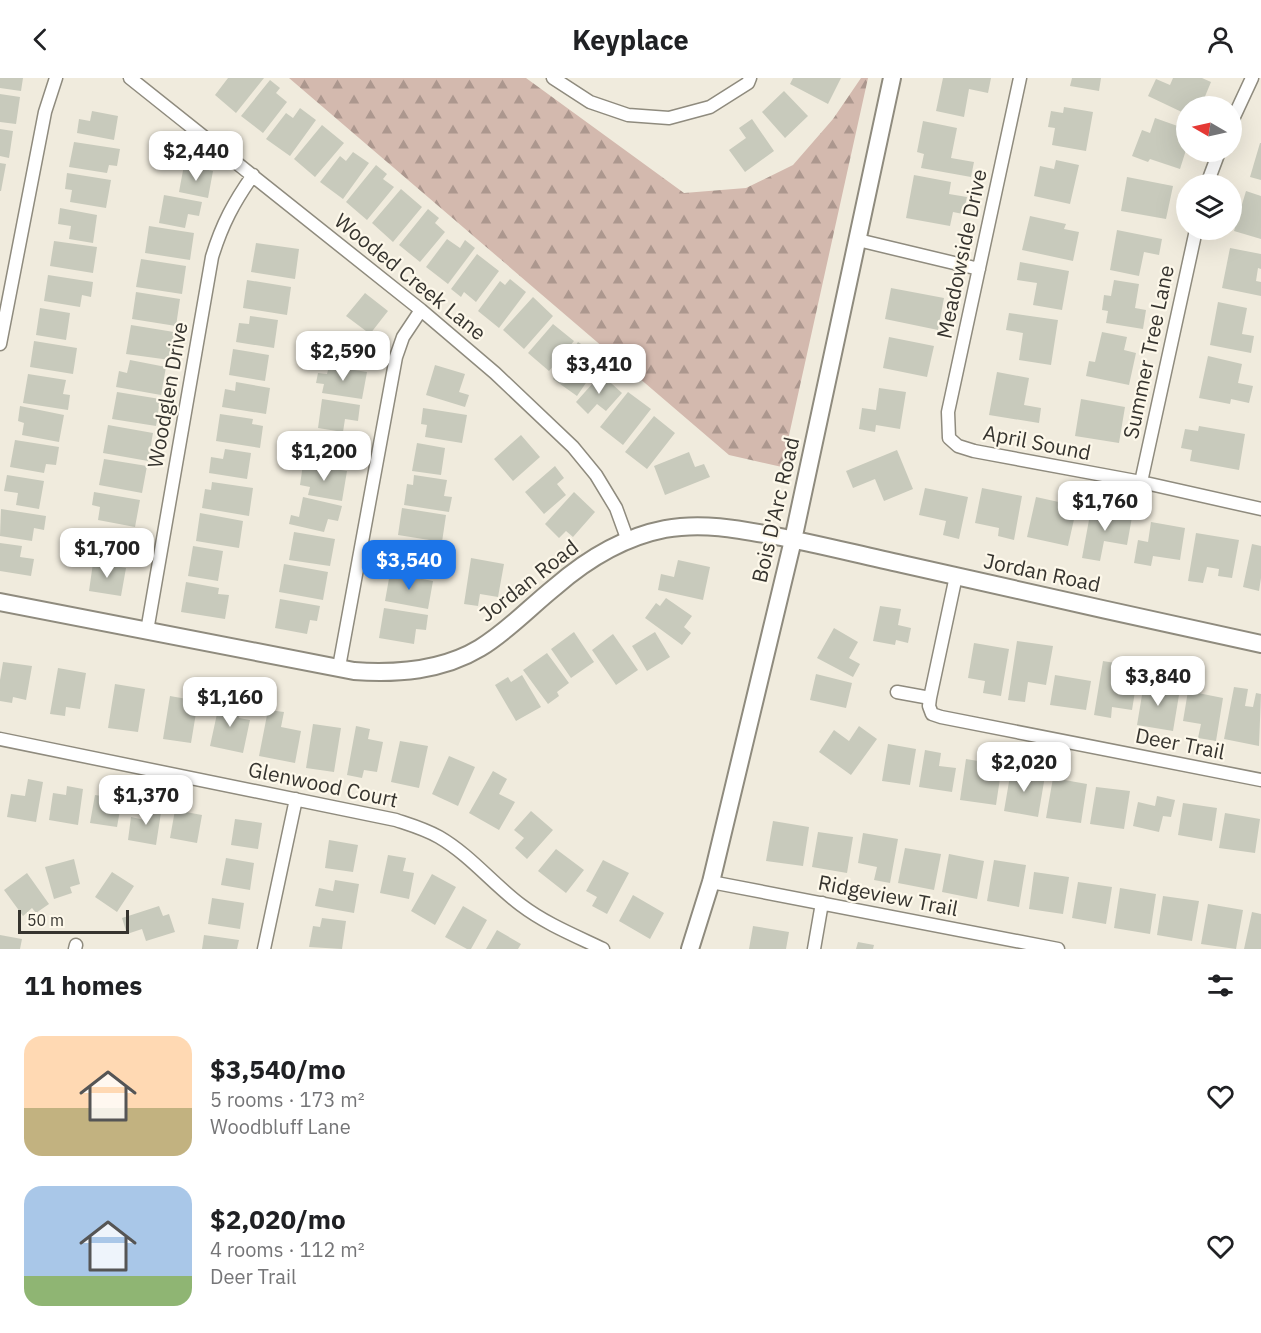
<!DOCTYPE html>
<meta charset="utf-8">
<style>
:root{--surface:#fff;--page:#f6f6f6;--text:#202124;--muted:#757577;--accent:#1a73e8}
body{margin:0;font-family:"IBM Plex Sans",sans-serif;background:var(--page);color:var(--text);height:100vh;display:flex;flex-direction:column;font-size:22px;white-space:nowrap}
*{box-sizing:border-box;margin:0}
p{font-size:20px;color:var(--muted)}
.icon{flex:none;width:33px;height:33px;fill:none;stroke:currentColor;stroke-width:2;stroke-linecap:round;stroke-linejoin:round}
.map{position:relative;height:871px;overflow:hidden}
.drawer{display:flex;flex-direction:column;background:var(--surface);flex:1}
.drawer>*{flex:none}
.needle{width:39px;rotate:279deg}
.controls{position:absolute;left:1176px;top:18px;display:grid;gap:12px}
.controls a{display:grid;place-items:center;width:66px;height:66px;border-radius:50%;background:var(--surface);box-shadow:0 6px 24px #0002;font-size:30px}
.scale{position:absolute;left:18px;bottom:15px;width:111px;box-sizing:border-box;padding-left:6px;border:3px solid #36342f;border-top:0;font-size:16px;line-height:21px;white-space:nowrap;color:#36342f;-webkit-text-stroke:4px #fdf8ea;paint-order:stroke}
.price{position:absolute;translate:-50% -51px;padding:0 14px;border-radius:12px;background:#fff;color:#222;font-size:20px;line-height:39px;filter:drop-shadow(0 2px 3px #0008)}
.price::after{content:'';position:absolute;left:50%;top:36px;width:18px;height:14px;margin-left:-9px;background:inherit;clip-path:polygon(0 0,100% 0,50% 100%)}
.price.on{background:var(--accent);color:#fff}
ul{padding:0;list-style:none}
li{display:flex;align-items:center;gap:18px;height:150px;padding:0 24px}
li span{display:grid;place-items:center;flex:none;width:168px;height:120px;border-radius:18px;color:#555}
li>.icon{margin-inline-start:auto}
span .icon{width:72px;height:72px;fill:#fffc;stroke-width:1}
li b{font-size:26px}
h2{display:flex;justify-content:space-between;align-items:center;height:72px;padding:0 24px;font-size:26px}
header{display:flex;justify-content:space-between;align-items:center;height:78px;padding:0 24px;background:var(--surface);font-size:27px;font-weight:700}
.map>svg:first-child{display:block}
.forest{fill:url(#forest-firs)}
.building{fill:#c8cabc}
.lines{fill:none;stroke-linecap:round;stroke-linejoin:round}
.minor-casing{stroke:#8f8b7e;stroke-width:15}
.tertiary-casing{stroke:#8f8b7e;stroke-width:20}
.minor{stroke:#fff;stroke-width:12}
.tertiary{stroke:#fff;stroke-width:16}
.labels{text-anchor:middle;stroke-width:4.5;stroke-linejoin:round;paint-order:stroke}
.street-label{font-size:21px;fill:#36342f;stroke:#fdf8ea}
</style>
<header><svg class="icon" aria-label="back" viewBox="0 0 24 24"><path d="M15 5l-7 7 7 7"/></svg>Keyplace<svg class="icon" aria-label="person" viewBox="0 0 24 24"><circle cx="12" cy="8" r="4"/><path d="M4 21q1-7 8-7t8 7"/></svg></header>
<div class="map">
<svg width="1261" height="871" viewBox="0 0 1261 871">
<defs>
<pattern id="forest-firs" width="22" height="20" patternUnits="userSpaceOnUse" patternTransform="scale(1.5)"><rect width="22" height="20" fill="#d3b9ae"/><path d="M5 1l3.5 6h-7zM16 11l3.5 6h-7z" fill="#ac978e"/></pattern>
</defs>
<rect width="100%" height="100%" fill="#f0ebdd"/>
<path class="forest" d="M 289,0 L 526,0 L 684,115 L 746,110 L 793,87 L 833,41 L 861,0 L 868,0 L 782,389 L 729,377 Z"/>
<path class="building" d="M 0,0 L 23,0 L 21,13 L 0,10 Z
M 228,0 L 264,0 L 236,35 L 215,17 Z
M 793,0 L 841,0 L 828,26 L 790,6 Z
M 943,0 L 991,0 L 988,15 L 969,11 L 964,39 L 936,33 Z
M 1072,0 L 1101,0 L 1099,13 L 1070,8 Z
M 1173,0 L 1202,0 L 1211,4 L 1201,28 L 1186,28 L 1186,36 L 1148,18 L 1156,1 L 1170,7 Z
M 270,2 L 280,10 L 276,15 L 287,24 L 263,55 L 241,38 Z
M 784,13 L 808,38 L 785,60 L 762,34 Z
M 0,16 L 20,19 L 16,46 L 0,44 Z
M 1064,29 L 1093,34 L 1086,73 L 1052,67 L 1055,50 L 1048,49 L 1051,33 L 1063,35 Z
M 300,30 L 316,42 L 290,78 L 266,61 L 286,35 L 293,40 Z
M 92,33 L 118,38 L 114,62 L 77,55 L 79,41 L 90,43 Z
M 1155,40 L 1186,51 L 1186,72 L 1180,91 L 1150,81 L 1148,84 L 1132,78 L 1142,52 L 1150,55 Z
M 752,41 L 774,73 L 745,94 L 729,72 L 746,60 L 739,50 Z
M 923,43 L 957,50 L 951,80 L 974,84 L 971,99 L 921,90 L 924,76 L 917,74 Z
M 322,47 L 344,65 L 315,99 L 294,81 Z
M 0,51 L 13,53 L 9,80 L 0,78 Z
M 74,64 L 120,71 L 117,88 L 109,87 L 107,95 L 69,89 Z
M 1260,65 L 1261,65 L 1261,102 L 1250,99 Z
M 353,74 L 369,85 L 343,121 L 320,104 L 340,78 L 346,83 Z
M 1056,82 L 1079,87 L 1070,126 L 1034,118 L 1040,88 L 1054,91 Z
M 0,85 L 6,86 L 1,113 L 0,113 Z
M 184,87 L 213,93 L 208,120 L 179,114 Z
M 376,87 L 387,96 L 383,101 L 394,109 L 367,142 L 346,124 Z
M 67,95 L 111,102 L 106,130 L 70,124 L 72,112 L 65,111 Z
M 914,97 L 951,104 L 949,116 L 967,119 L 963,136 L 953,134 L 950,148 L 906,140 Z
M 1127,99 L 1173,108 L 1166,141 L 1121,133 Z
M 401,111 L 422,129 L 393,164 L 372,145 Z
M 1246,113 L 1261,118 L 1261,161 L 1234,153 Z
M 164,117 L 202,124 L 199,138 L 188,136 L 185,150 L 159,145 Z
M 60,130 L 97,137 L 93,165 L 69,161 L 71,148 L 58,146 Z
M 428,131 L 439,140 L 435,145 L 445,154 L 420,184 L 399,167 Z
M 1030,138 L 1066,146 L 1064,151 L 1079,154 L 1073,183 L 1022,172 Z
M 149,148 L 194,155 L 190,182 L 145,175 Z
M 1117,152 L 1162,161 L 1159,177 L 1144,174 L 1139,198 L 1110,192 Z
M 447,161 L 460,170 L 465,162 L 475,170 L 448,206 L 426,189 Z
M 54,163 L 97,169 L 93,195 L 50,188 Z
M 256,165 L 299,171 L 295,201 L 251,194 Z
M 1230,170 L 1261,176 L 1261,191 L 1258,190 L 1256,203 L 1261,204 L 1261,218 L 1222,210 Z
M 477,176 L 499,193 L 476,224 L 464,214 L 461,219 L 451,211 Z
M 141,181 L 186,188 L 182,216 L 136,209 Z
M 1020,184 L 1069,193 L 1062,232 L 1033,227 L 1037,205 L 1017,202 Z
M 48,197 L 93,204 L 91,219 L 82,217 L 80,229 L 44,223 Z
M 510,201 L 526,214 L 499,250 L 478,233 L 500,203 L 505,207 Z
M 247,202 L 291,209 L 287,237 L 243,230 Z
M 1114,202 L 1139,206 L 1135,230 L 1146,232 L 1143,251 L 1106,245 L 1108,233 L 1102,232 L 1104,217 L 1111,218 Z
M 891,210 L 944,220 L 938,252 L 885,241 Z
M 136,214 L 180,221 L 176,248 L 132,241 Z
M 365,215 L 388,233 L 370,256 L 346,238 Z
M 533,219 L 553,238 L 524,271 L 503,252 Z
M 1218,224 L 1247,230 L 1242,256 L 1254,258 L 1251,275 L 1210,267 Z
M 40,230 L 70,235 L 66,262 L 36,257 Z
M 1009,235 L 1058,242 L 1051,287 L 1019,282 L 1023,255 L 1006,252 Z
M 250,238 L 278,242 L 274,270 L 236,264 L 239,245 L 249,246 Z
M 553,246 L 574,263 L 549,293 L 528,275 Z
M 131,247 L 174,254 L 170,282 L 126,276 Z
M 330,253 L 374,260 L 369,289 L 338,284 L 339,275 L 327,273 Z
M 1102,254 L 1127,259 L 1124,272 L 1136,275 L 1129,307 L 1086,298 L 1089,283 L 1095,284 Z
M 889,259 L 934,268 L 927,299 L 883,290 Z
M 34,263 L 77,270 L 73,296 L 30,289 Z
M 578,264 L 603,280 L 577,318 L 553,301 Z
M 233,271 L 269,277 L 265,303 L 229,297 Z
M 1208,278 L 1242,286 L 1238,305 L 1253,308 L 1249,325 L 1231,321 L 1230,326 L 1199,320 Z
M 130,282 L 166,289 L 161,317 L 116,309 L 119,293 L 127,295 Z
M 435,287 L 465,296 L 459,314 L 469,317 L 465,329 L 426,317 Z
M 329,288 L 367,294 L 362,321 L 322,315 L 324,306 L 316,305 L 318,295 L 327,296 Z
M 997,294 L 1029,300 L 1024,327 L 1041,330 L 1039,345 L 989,337 Z
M 28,296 L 66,302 L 63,316 L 70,317 L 68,332 L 23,325 Z
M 601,296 L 622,315 L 606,333 L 597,326 L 588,336 L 576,324 Z
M 236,304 L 270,310 L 266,336 L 222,329 L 225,311 L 235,313 Z
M 879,310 L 906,314 L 900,351 L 876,347 L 875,354 L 859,351 L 862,330 L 876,332 Z
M 117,314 L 160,321 L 156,348 L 112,341 Z
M 628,314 L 651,331 L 623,367 L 600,349 Z
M 322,321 L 360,327 L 358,343 L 345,341 L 343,354 L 318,350 Z
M 1081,321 L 1125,329 L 1119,365 L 1075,358 Z
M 20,328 L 64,337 L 59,364 L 22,357 L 24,345 L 18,343 Z
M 423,330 L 467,337 L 462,365 L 425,359 L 427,347 L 421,346 Z
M 220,336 L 253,341 L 252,346 L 263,348 L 260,370 L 216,363 Z
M 654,338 L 675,355 L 647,391 L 625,374 Z
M 108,347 L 153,355 L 148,383 L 103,375 Z
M 1199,348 L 1245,356 L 1239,392 L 1190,383 L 1192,372 L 1181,370 L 1185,351 L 1198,353 Z
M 309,353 L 353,360 L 349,388 L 305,381 Z
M 521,357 L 540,379 L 513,403 L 494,381 Z
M 15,362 L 59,369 L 56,387 L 46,386 L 44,395 L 10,389 Z
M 417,365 L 445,370 L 441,397 L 412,393 Z
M 225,371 L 251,375 L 247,401 L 209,395 L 211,379 L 223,381 Z
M 897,372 L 913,411 L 884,423 L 875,401 L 853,410 L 846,393 Z
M 689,374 L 695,389 L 704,386 L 710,399 L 665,417 L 654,388 Z
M 104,381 L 147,388 L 142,415 L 99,407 Z
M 303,386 L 347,393 L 342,423 L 308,417 L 310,409 L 300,407 Z
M 555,388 L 564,400 L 557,406 L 566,417 L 544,436 L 525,414 Z
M 7,397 L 44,403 L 39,431 L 16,427 L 18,415 L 4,413 Z
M 414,397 L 447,402 L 444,418 L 452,419 L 449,434 L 404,427 L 407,406 L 413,407 Z
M 212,404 L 253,410 L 249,438 L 202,430 L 205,411 L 211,412 Z
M 925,410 L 968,419 L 959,461 L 943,457 L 946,443 L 919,437 Z
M 982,410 L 1022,418 L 1014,462 L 998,458 L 999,450 L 975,445 Z
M 94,414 L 140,422 L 135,449 L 98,442 L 100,429 L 92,427 Z
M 574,414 L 595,434 L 573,459 L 566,453 L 559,460 L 545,446 Z
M 303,419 L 342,428 L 338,443 L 328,441 L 324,454 L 289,446 L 291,437 L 299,439 Z
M 1036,419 L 1077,428 L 1068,468 L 1027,459 Z
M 402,430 L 446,437 L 442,464 L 398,457 Z
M 1,431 L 46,438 L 44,452 L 34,450 L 32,463 L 0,458 Z
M 1091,431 L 1132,439 L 1127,467 L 1104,463 L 1100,483 L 1082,480 Z
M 200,435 L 243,443 L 239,470 L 196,463 Z
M 1151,444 L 1185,450 L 1180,482 L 1153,478 L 1151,488 L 1134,485 L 1138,462 L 1148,464 Z
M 103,451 L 132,455 L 127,485 L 99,480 Z
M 294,454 L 335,461 L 330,488 L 289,482 Z
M 1196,455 L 1239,462 L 1232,500 L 1218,498 L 1219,491 L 1207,489 L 1203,505 L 1188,503 Z
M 397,464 L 441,473 L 438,488 L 430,486 L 428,497 L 392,490 Z
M 0,465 L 22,468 L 20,479 L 34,481 L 31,498 L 0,493 Z
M 1252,466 L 1261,468 L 1261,500 L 1259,513 L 1243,509 Z
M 193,468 L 223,473 L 218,503 L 188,498 Z
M 471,480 L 504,486 L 498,519 L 480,516 L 478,528 L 464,526 Z
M 678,482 L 710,489 L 703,522 L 658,512 L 661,496 L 674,499 Z
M 93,485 L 126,490 L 121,518 L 89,513 Z
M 284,486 L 328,494 L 323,522 L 279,514 Z
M 390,495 L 433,503 L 428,531 L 385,523 Z
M 186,504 L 219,510 L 218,516 L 229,517 L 225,541 L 181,534 Z
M 666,520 L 692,538 L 684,549 L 691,555 L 682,567 L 645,540 L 656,525 L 660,528 Z
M 280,521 L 320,528 L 317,543 L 310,542 L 307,556 L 275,550 Z
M 880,528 L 901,531 L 898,547 L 911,550 L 908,565 L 896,562 L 895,567 L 873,563 Z
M 384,530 L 428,537 L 426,552 L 416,551 L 414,566 L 379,560 Z
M 834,550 L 858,564 L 849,580 L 860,586 L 853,599 L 817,580 Z
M 574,554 L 594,584 L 571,600 L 551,571 Z
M 655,554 L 670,579 L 647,593 L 632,568 Z
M 613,556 L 638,592 L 616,607 L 592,572 Z
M 1017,563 L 1053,568 L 1046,607 L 1028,604 L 1025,624 L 1008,622 Z
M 974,565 L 1009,571 L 1001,618 L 983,615 L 985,603 L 968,600 Z
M 547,575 L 569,605 L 557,614 L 559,618 L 548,626 L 523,592 Z
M 1103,583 L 1139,589 L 1132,632 L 1112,629 L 1111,640 L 1094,637 Z
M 3,584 L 32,588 L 26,622 L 13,619 L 12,625 L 0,623 L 0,602 Z
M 58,590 L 86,595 L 80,631 L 66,629 L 65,638 L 50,636 Z
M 816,596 L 852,605 L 846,630 L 810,622 Z
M 522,597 L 541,629 L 516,643 L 495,607 L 508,599 L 511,604 Z
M 1055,597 L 1091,603 L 1086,632 L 1050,627 Z
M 1144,605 L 1180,611 L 1173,653 L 1137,647 Z
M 115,606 L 145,611 L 138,654 L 108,650 Z
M 1234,609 L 1248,611 L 1245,628 L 1253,629 L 1256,615 L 1261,616 L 1259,668 L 1224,661 Z
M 1188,613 L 1223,620 L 1216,663 L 1198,660 L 1201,646 L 1183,643 Z
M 170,618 L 198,623 L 191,665 L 163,661 Z
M 220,622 L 242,626 L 239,640 L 250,642 L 243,675 L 210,668 Z
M 268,632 L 284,634 L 281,649 L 301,653 L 295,685 L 259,678 Z
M 313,646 L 341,650 L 334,694 L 306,690 Z
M 356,648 L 370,651 L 368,661 L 383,664 L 377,694 L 364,692 L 362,700 L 347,697 Z
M 859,648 L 877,661 L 851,697 L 819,674 L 834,652 L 849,663 Z
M 400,663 L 428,668 L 419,710 L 391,704 Z
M 888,666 L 916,671 L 910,707 L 882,703 Z
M 925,672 L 941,675 L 939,688 L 956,690 L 952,714 L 919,709 Z
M 449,678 L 475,689 L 458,728 L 432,716 Z
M 966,681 L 1002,687 L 996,727 L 960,722 Z
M 1011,692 L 1045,698 L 1038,739 L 1004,733 Z
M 493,693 L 507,701 L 499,716 L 515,724 L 499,752 L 469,735 Z
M 1053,700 L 1087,706 L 1081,745 L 1046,740 Z
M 28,701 L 43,704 L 36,744 L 7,739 L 11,716 L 25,718 Z
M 67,708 L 83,711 L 78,747 L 49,742 L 53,715 L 66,717 Z
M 1096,709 L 1130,713 L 1124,751 L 1090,746 Z
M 95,717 L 122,721 L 117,749 L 90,745 Z
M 1157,718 L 1175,722 L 1171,739 L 1163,738 L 1159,754 L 1133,748 L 1138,724 L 1155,728 Z
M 148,725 L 162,728 L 156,767 L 128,762 L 131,739 L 145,742 Z
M 1183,725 L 1217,730 L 1212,763 L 1178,757 Z
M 175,732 L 202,737 L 197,765 L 170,760 Z
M 531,733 L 553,752 L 527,781 L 515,770 L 524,760 L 514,752 Z
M 1225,735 L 1260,741 L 1255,775 L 1219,770 Z
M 235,741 L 262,745 L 258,771 L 231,767 Z
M 773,743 L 809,749 L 803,788 L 766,783 Z
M 818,754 L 853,759 L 847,795 L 812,789 Z
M 863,755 L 898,761 L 890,805 L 874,802 L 877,789 L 858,785 Z
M 329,762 L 358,767 L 353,794 L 325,790 Z
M 905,770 L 941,776 L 934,812 L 898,805 Z
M 556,771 L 584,792 L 566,815 L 538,793 Z
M 949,776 L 984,783 L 977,821 L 942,814 Z
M 388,777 L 406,780 L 403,793 L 414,795 L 409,821 L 380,815 Z
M 226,780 L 254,785 L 250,812 L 221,807 Z
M 74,781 L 80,806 L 70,809 L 72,815 L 54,821 L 45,789 Z
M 603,782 L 629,795 L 607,836 L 592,828 L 597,819 L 586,813 Z
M 994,782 L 1026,787 L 1019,829 L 987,823 Z
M 112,794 L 134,808 L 117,834 L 95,819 Z
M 1034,794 L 1069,799 L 1063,836 L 1029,831 Z
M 27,795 L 49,826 L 36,835 L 32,830 L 23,838 L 4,812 Z
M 432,796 L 456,809 L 435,847 L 411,833 Z
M 335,802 L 359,806 L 354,835 L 315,828 L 319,810 L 333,813 Z
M 1078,804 L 1112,809 L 1106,846 L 1072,840 Z
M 1120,810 L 1156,816 L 1150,856 L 1114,850 Z
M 633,817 L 664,835 L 650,861 L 619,843 Z
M 1163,818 L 1199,823 L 1192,863 L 1157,857 Z
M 212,820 L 244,825 L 240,851 L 208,846 Z
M 1208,826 L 1243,832 L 1236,871 L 1201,866 Z
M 159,828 L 163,838 L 169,836 L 175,854 L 146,863 L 142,851 L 127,856 L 122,840 Z
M 463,828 L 487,842 L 471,871 L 467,871 L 445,859 Z
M 1252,834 L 1261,836 L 1261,871 L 1244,871 Z
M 322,840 L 346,843 L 342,871 L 309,869 L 313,848 L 320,849 Z
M 753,848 L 789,854 L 786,871 L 749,871 Z
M 497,852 L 521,866 L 518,871 L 486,871 Z
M 0,857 L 22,861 L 20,871 L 0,871 Z
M 204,857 L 239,862 L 237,871 L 202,871 Z
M 858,864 L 874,867 L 873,871 L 856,871 Z"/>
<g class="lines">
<g class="minor-casing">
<path id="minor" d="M 130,0 L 421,232 L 495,295 L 573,369 L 596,397 L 616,430 L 628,463
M 553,0 L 590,24 L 628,37 L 669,40 L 710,29 L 748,5 L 750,0
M 1020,0 L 948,334 L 949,360 L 958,368 L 974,373 L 1141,404 L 1261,431
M 1232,43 L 1252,0
M 1207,106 L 1219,74
M 858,162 L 979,191
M 0,266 L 45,34 L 56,0
M 1141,404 L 1196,152
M 956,498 L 930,620 L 929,628 L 932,636 L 941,639 L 1261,702
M 147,553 L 212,179 C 222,146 234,124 253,97
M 339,589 L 396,279 L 403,259 L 421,232
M 897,614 L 930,620
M 0,661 L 396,742 C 411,747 425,751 439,759 C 470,777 493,806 521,827 C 546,846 576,858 603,871
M 711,804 L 1058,871
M 75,871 L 76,867
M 264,871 L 296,721
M 814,871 L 822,825"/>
</g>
<g class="tertiary-casing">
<path id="tertiary" d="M 0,524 L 354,593 C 397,596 442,593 480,570 C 508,553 530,529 555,509 C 586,482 624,459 665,451 C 702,444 738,451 775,458 C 818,466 860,477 902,486 C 1022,513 1141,540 1261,566
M 690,871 L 711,804 L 793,462 L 892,0"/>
</g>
<use href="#minor" class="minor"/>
<use href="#tertiary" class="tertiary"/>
</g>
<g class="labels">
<g class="street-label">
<text transform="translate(962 176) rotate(-78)" y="7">Meadowside Drive</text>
<text transform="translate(410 199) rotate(39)" y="7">Wooded Creek Lane</text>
<text transform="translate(1149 274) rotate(-78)" y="7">Summer Tree Lane</text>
<text transform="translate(168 317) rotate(-80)" y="7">Woodglen Drive</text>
<text transform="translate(1037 365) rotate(11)" y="7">April Sound</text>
<text transform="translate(776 432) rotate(-77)" y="7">Bois D'Arc Road</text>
<text transform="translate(1042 495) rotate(12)" y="7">Jordan Road</text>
<text transform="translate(529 503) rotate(-38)" y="7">Jordan Road</text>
<text transform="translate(1180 666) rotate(11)" y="7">Deer Trail</text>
<text transform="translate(323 707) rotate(12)" y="7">Glenwood Court</text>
<text transform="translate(888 818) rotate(11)" y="7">Ridgeview Trail</text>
</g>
</g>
</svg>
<div class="controls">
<a><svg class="needle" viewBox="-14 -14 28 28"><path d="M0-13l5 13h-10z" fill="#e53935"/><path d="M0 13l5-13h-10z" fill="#757577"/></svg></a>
<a><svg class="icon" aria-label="layers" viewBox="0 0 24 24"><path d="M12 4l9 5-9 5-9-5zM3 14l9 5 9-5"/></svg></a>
</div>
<div class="scale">50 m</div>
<b class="price" style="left:196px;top:104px">$2,440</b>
<b class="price" style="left:343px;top:304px">$2,590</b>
<b class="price" style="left:599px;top:317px">$3,410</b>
<b class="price" style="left:324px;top:404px">$1,200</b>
<b class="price" style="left:1105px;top:454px">$1,760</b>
<b class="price" style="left:107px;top:501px">$1,700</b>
<b class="price on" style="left:409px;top:513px">$3,540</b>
<b class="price" style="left:1158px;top:629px">$3,840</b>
<b class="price" style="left:230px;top:650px">$1,160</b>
<b class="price" style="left:1024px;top:715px">$2,020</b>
<b class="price" style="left:146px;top:748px">$1,370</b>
</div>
<section class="drawer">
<h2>11 homes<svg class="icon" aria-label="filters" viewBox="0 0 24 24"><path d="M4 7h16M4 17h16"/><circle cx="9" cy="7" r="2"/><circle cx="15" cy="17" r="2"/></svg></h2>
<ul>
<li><span style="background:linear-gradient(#ffd9b3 60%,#c2b280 0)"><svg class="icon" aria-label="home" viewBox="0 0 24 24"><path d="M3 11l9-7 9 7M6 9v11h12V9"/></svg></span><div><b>$3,540/mo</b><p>5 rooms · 173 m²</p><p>Woodbluff Lane</p></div><svg class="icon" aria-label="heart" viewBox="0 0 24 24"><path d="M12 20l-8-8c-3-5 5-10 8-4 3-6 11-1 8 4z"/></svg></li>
<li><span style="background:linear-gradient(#a9c7e8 75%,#8fb573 0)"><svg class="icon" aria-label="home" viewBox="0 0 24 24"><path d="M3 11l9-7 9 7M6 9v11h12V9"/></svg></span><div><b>$2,020/mo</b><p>4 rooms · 112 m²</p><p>Deer Trail</p></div><svg class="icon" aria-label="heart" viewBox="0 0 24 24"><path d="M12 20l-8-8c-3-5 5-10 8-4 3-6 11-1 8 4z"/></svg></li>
</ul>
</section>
